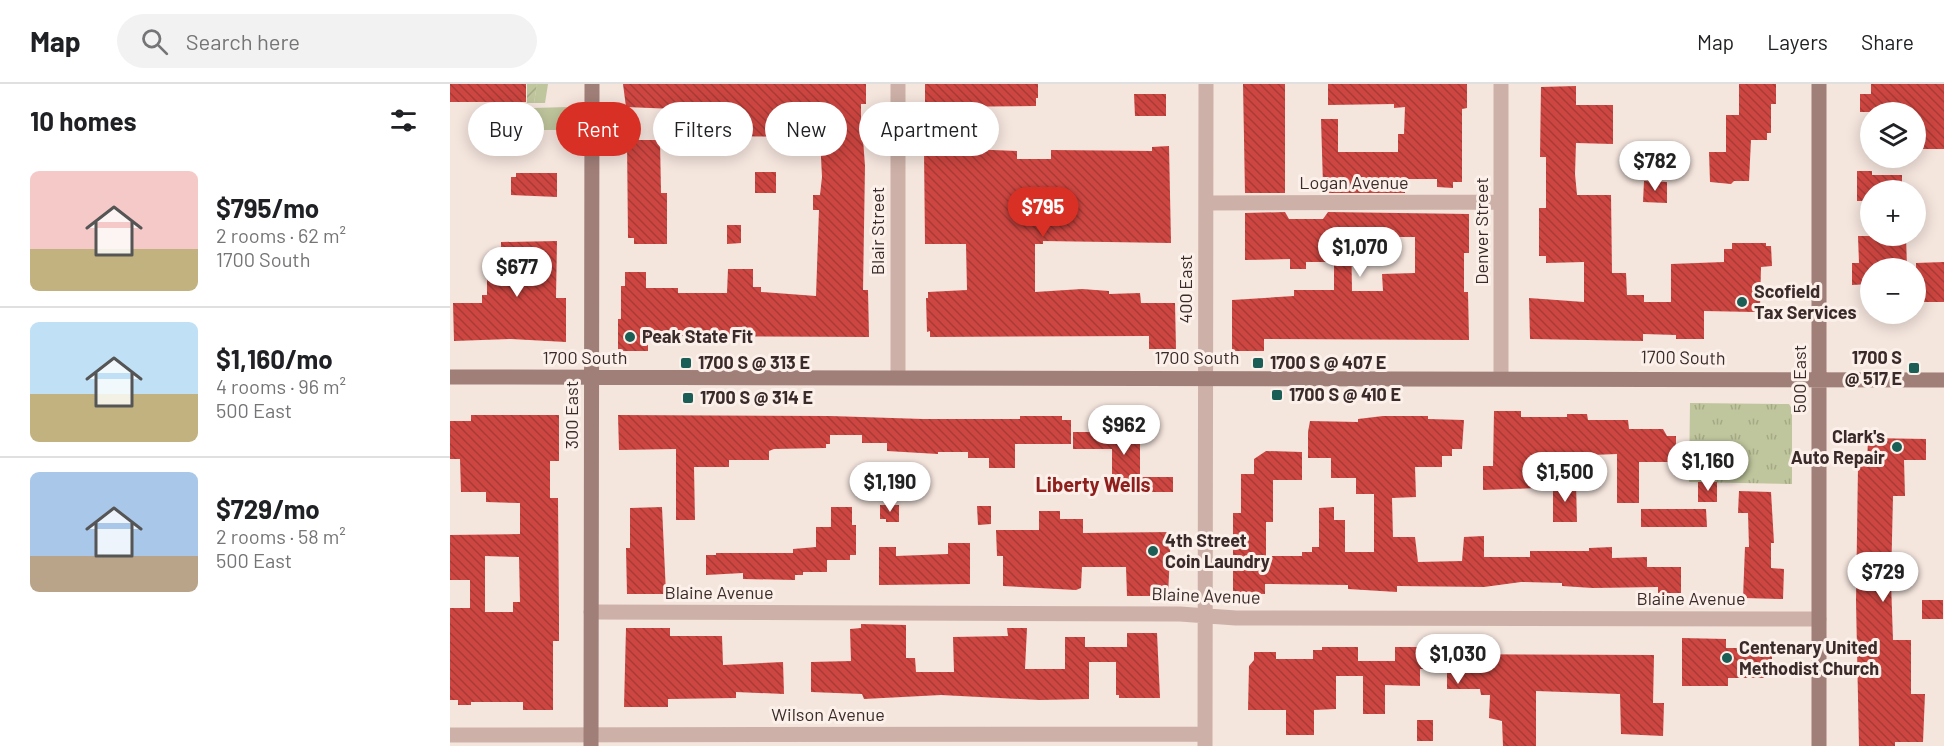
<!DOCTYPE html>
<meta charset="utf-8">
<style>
:root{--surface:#fff;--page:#f2f2f2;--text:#202124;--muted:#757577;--line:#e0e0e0;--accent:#d93025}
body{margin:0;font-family:Barlow,sans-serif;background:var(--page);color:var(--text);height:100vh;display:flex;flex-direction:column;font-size:22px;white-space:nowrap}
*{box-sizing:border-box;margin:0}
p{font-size:20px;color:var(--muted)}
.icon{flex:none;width:33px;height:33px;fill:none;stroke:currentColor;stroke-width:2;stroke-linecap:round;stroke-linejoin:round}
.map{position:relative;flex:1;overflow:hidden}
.sheet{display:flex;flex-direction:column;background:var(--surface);width:450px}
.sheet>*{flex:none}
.top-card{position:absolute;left:18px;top:18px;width:570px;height:54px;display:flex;gap:12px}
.buttons{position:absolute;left:1410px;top:18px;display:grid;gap:12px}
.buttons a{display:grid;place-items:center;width:66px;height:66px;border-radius:50%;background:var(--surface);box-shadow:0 3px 15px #0003;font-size:30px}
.price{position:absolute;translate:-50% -51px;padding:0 14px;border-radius:21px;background:#fff;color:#222;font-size:20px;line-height:39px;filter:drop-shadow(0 2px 3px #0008)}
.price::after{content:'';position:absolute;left:50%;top:36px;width:18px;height:14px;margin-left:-9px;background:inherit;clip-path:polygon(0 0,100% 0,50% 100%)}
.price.selected{background:var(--accent);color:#fff}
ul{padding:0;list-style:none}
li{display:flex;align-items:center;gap:18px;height:150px;padding:0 30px}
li+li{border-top:2px solid var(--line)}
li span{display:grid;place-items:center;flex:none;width:168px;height:120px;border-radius:9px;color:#555}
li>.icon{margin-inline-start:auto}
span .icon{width:72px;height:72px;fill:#fffc;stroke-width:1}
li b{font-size:26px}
h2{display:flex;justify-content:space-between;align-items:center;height:72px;padding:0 30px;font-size:26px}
.pill{padding:0 21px;border-radius:27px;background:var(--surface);box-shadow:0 3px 15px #0003;font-size:21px;line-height:54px}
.pill.selected{background:var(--accent);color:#fff}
header{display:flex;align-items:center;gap:36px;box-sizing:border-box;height:84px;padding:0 30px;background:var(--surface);border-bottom:2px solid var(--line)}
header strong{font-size:28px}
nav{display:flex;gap:33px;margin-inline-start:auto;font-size:21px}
.search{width:420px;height:54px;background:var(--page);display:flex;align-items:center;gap:15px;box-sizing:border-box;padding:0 21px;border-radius:33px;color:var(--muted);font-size:22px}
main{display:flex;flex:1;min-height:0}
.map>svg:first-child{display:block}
.grass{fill:#bfc59c}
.park{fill:url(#park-tufts)}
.garden{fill:url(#garden-furrows)}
.building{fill:url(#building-back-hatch);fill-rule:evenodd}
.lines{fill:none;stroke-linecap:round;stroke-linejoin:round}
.street{stroke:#cdb1a8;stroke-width:15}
.secondary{stroke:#a17f79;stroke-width:15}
.poi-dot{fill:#1b5e55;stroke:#fbf0ea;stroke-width:2}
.labels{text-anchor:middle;stroke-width:6;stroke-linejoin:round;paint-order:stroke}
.street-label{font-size:18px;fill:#3a2a29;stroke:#fbf0ea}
.poi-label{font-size:18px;font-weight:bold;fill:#3a2a29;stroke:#fbf0ea;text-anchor:start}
.neighbourhood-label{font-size:20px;font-weight:bold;fill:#8e1f1c;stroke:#fbf0ea}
</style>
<header>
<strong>Map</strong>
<div class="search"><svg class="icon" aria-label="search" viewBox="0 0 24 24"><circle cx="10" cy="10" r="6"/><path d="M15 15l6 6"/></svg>Search here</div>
<nav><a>Map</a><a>Layers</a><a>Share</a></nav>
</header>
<main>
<section class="sheet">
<h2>10 homes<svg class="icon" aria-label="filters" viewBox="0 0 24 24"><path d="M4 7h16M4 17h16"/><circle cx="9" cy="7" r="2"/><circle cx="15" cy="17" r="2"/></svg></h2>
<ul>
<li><span style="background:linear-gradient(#f6c9c9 65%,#c2b280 0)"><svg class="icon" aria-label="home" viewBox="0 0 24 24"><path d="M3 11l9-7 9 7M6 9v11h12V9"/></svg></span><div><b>$795/mo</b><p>2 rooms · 62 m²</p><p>1700 South</p></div></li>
<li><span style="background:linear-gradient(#bfe0f5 60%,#c2b280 0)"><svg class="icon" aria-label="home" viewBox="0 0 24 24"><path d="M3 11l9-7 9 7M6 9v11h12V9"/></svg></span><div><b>$1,160/mo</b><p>4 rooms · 96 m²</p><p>500 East</p></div></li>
<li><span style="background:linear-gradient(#a9c7e8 70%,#b9a48a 0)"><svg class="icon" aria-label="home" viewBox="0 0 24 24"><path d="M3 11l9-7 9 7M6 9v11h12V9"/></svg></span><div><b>$729/mo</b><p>2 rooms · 58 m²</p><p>500 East</p></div></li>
</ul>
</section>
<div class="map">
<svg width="1494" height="662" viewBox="0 0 1494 662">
<defs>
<pattern id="park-tufts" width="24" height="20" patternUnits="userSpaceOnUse" patternTransform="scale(1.5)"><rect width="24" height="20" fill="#bfc59c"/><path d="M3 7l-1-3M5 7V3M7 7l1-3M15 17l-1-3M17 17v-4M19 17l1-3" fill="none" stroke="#a5a986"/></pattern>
<pattern id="garden-furrows" width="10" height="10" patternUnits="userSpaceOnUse" patternTransform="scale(1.5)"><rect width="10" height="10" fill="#bfc59c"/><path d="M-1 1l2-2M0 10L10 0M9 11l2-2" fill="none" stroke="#a5a986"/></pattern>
<pattern id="building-back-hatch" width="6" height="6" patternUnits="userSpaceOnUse" patternTransform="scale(1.5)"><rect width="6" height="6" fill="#ce4641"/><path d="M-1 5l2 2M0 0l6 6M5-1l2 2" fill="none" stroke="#a83b36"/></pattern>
</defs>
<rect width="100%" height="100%" fill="#f4e5dd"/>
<path class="grass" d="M 87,0 L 98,0 L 95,19 L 84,19 Z
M 118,23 L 119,46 L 73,46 L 83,24 Z"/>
<path class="park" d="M 36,23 L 69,23 L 66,43 L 36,43 Z
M 1240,319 L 1339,320 L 1342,325 L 1342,400 L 1239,398 Z"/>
<path class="garden" d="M 77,0 L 87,0 L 84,19 L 77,19 Z
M 77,24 L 83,24 L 73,46 L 66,46 Z"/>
<path class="building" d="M 0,0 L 76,0 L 76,18 L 0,18 Z
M 173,0 L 416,0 L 416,20 L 411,20 L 411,55 L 413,55 L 415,82 L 413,206 L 418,206 L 419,253 L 231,252 L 231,247 L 198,247 L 198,267 L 168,267 L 168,235 L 171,235 L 171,202 L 175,202 L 175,188 L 196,188 L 196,204 L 228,204 L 228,209 L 277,209 L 278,185 L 303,185 L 303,203 L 311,203 L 311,208 L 366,212 L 369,126 L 363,126 L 363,111 L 370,111 L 372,93 L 370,53 L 248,52 L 249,26 L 176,23 Z
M 475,0 L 588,0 L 588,14 L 586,14 L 586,22 L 475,23 Z
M 793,0 L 835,0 L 835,109 L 795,109 Z
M 878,0 L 1017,0 L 1017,24 L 1012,25 L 1012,98 L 1003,98 L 1003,104 L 987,103 L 987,95 L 956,95 L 955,109 L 878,109 L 878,101 L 873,101 L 871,35 L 888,35 L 888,68 L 948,68 L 948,50 L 954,50 L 955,23 L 944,24 L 944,20 L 878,21 Z
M 1289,0 L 1326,0 L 1326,20 L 1321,20 L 1321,49 L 1317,49 L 1317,56 L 1301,56 L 1299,97 L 1284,97 L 1281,100 L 1260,98 L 1259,68 L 1276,68 L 1276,31 L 1289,31 Z
M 1421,0 L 1494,0 L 1494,65 L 1466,65 L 1466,28 L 1410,28 L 1410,10 L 1421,10 Z
M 1126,2 L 1126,21 L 1163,21 L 1163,60 L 1126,59 L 1125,90 L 1127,111 L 1161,111 L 1162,189 L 1176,189 L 1177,211 L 1194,211 L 1194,218 L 1221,218 L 1221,180 L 1274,178 L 1274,165 L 1282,165 L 1282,159 L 1316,159 L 1316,162 L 1321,162 L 1322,182 L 1311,183 L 1310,224 L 1304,228 L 1254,227 L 1254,255 L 1226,255 L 1226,251 L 1193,250 L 1193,257 L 1080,255 L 1079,214 L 1134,218 L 1134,178 L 1096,179 L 1096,172 L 1089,172 L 1089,124 L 1096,124 L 1096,73 L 1090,73 L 1091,3 Z
M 684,10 L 716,10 L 716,32 L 685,32 Z
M 481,55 L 517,57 L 517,65 L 567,67 L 567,75 L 601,75 L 601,66 L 702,67 L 702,63 L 719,62 L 721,159 L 593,157 L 593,160 L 585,160 L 585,208 L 632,205 L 659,207 L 659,210 L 690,209 L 691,219 L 725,219 L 726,265 L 699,265 L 699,252 L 480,253 L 480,247 L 477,248 L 476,214 L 478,214 L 478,208 L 517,206 L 516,160 L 475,160 L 474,66 L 481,66 Z
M 177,56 L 210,56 L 211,109 L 217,109 L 217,160 L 184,160 L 184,154 L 178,154 Z
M 1407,87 L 1422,87 L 1422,91 L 1452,91 L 1452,106 L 1420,106 L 1420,117 L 1407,117 Z
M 305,88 L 326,88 L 326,109 L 305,109 Z
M 66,89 L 107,89 L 107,113 L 61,111 L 61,93 L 66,93 Z
M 1194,97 L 1217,98 L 1217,119 L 1193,118 Z
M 835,128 L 839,135 L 873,135 L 878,128 L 1019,130 L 1019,169 L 1014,169 L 1014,208 L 1018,208 L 1019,256 L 814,255 L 814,267 L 782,267 L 782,216 L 844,212 L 844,206 L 884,206 L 884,178 L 856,178 L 856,185 L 840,185 L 840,175 L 795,176 L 795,129 ZM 901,145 L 933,145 L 933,153 L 965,153 L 965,189 L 932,190 L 933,207 L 902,207 Z
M 277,141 L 291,141 L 291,159 L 277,160 Z
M 1408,152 L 1456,152 L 1457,184 L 1420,184 L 1420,200 L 1402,201 L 1402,179 L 1409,179 Z
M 107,157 L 106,214 L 116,214 L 116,258 L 61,255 L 4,257 L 3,219 L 32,219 L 32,211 L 37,211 L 37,180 L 51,180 L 51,158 Z
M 1494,178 L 1494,218 L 1466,218 L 1466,179 Z
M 1044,327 L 1071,327 L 1071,333 L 1117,333 L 1117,330 L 1137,330 L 1138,336 L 1178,336 L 1179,345 L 1213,345 L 1217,352 L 1226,352 L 1226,378 L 1189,378 L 1189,419 L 1167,419 L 1167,370 L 1091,373 L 1091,404 L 1033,406 L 1033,382 L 1043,382 Z
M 21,331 L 109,331 L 109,377 L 100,377 L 100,414 L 108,414 L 109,531 L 109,557 L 103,557 L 103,626 L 73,626 L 73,618 L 21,618 L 21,621 L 8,621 L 8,616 L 0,616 L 0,524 L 20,524 L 20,496 L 0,496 L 0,451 L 70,450 L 70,419 L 36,418 L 36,408 L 11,408 L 10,375 L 0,375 L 0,337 L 21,337 ZM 35,472 L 69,473 L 70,518 L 63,518 L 63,528 L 35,528 Z
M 168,331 L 380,332 L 473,335 L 570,335 L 570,332 L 612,332 L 612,336 L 621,336 L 621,360 L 565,360 L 565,384 L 539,384 L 539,374 L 518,374 L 518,368 L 488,368 L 488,370 L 437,367 L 437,359 L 412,359 L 412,351 L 380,351 L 380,360 L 376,360 L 376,364 L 324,365 L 319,367 L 319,376 L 279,376 L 279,383 L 244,383 L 245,436 L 226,436 L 226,365 L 169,366 Z
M 663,331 L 690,331 L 690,393 L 723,393 L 723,408 L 662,408 L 662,365 L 623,365 L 623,348 L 662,348 Z
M 933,332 L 978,332 L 978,335 L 1014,336 L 1012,365 L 1002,365 L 1002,372 L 992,372 L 992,383 L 965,383 L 966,413 L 942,414 L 943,453 L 965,453 L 968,478 L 1012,477 L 1014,453 L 1034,452 L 1034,473 L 1080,473 L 1080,467 L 1139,467 L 1139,464 L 1162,463 L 1162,474 L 1197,473 L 1197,483 L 1231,483 L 1231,509 L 1208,509 L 1208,503 L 1143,504 L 1112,502 L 1112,499 L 1071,498 L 1034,503 L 947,502 L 947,508 L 898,505 L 898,501 L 815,500 L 815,510 L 783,509 L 783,429 L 791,429 L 791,390 L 804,390 L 804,375 L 816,367 L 852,368 L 852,396 L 823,396 L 823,438 L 816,438 L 816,472 L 852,472 L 852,468 L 862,468 L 862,463 L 869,463 L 869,424 L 884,423 L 884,436 L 895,436 L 895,468 L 924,468 L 924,410 L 906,410 L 906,394 L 881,394 L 881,374 L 858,374 L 858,348 L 860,337 L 908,338 L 908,335 Z
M 1418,354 L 1476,355 L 1476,376 L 1454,376 L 1455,412 L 1443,412 L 1441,498 L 1443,556 L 1461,556 L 1461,610 L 1475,610 L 1473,658 L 1445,658 L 1445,662 L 1409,662 L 1406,517 L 1408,383 L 1417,382 Z
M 416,395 L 430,395 L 430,409 L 416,409 Z
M 1248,398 L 1267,398 L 1267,418 L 1248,418 Z
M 1126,399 L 1127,438 L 1103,438 L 1103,400 Z
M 1289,407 L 1321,408 L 1324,459 L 1321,459 L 1321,484 L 1334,485 L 1333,515 L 1293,514 L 1295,463 L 1299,463 L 1298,429 L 1288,429 Z
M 430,421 L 449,421 L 449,438 L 436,438 L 436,435 L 430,435 Z
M 527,422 L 541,422 L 541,440 L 528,441 Z
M 212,423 L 216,510 L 177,510 L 176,464 L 180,464 L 180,424 Z
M 381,423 L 402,423 L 402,441 L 406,441 L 406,471 L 400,471 L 400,476 L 377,476 L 377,488 L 353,488 L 353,491 L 345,491 L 345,496 L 293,495 L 293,489 L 256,491 L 256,471 L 266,471 L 266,469 L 343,469 L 343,465 L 366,463 L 366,443 L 381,443 Z
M 1191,425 L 1256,425 L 1257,443 L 1191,443 Z
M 589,427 L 610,427 L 610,435 L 633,435 L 633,449 L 721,448 L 718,512 L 677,512 L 676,483 L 632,483 L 631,504 L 626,506 L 553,502 L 553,472 L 547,472 L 546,446 L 589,446 Z
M 498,459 L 520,459 L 520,500 L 429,501 L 429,463 L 446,463 L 446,472 L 498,470 Z
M 1472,516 L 1493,516 L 1493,535 L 1472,535 Z
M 411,540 L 456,541 L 456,574 L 465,574 L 466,588 L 504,588 L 503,553 L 558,552 L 557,544 L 577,544 L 575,585 L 615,585 L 615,553 L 635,553 L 635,563 L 677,563 L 677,549 L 707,549 L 710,614 L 669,614 L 669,611 L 666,611 L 666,578 L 639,578 L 639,615 L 590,616 L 491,611 L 414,615 L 412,610 L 361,608 L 361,578 L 401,577 L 400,545 L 411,544 Z
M 176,544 L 220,544 L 220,552 L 272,552 L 273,581 L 333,578 L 334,610 L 286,608 L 286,614 L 218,615 L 218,623 L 174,623 Z
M 1232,554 L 1276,555 L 1276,564 L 1314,564 L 1314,569 L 1322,569 L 1322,591 L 1314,591 L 1314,594 L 1278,594 L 1278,602 L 1232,602 Z
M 872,563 L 908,563 L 908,577 L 945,577 L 945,563 L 971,563 L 971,570 L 1204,571 L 1203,619 L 1214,619 L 1213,652 L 1171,650 L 1170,610 L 1086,607 L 1086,662 L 1053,662 L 1052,637 L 1039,634 L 1040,611 L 1031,611 L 1030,605 L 997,605 L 997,585 L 970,585 L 970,602 L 935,601 L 935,630 L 913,630 L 913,592 L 886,592 L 886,625 L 864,626 L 864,651 L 836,651 L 836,626 L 798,626 L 799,582 L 804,576 L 804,568 L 826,568 L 826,575 L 863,575 L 863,566 L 872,566 Z
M 967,636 L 983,636 L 983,657 L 967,657 Z"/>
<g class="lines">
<path class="street" d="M 448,0 L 448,293
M 1051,0 L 1051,293
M 756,119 L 1051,118
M 141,528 L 730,530 L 786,534 L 1369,535
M 0,651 L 755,650
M 755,662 L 756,0"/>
<path class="secondary" d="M 0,293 L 1494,296
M 141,662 L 142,0
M 1369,662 L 1369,0"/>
</g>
<g class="poi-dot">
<circle cx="1292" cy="218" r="6"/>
<circle cx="180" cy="253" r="6"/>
<rect x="230" y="273" width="12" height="12" rx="3"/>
<rect x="802" y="273" width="12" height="12" rx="3"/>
<rect x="1458" y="278" width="12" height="12" rx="3"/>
<rect x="821" y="305" width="12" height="12" rx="3"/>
<rect x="232" y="308" width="12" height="12" rx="3"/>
<circle cx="1447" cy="363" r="6"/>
<circle cx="703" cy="467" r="6"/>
<circle cx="1277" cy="574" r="6"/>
</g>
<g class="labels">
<g class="street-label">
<text x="904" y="105">Logan Avenue</text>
<text transform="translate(428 147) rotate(-90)" y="6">Blair Street</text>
<text transform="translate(1032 147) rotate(-90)" y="6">Denver Street</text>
<text transform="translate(736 205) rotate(-90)" y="6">400 East</text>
<text x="135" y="280">1700 South</text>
<text x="747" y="280">1700 South</text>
<text transform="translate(1233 274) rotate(1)" y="6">1700 South</text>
<text transform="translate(1350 295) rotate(-90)" y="6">500 East</text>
<text transform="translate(122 331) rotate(-90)" y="6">300 East</text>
<text x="269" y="515">Blaine Avenue</text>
<text transform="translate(756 512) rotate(2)" y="6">Blaine Avenue</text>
<text x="1241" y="521">Blaine Avenue</text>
<text x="378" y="637">Wilson Avenue</text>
</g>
<g class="poi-label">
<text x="1304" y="214">Scofield<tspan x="1304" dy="21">Tax Services</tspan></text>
<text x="192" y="259">Peak State Fit</text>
<text x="1452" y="280" text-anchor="end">1700 S<tspan x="1452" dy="21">@ 517 E</tspan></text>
<text x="248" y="285">1700 S @ 313 E</text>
<text x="820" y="285">1700 S @ 407 E</text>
<text x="839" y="317">1700 S @ 410 E</text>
<text x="250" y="320">1700 S @ 314 E</text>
<text x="1435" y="359" text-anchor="end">Clark's<tspan x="1435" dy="21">Auto Repair</tspan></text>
<text x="715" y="463">4th Street<tspan x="715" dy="21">Coin Laundry</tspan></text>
<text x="1289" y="570">Centenary United<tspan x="1289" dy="21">Methodist Church</tspan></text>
</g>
<g class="neighbourhood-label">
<text x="643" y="408">Liberty Wells</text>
</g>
</g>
</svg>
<div class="buttons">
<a><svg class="icon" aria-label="layers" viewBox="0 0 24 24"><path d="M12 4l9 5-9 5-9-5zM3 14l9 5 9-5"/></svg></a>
<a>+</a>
<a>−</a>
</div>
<b class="price" style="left:1205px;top:108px">$782</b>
<b class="price selected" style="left:593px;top:154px">$795</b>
<b class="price" style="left:910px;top:194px">$1,070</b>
<b class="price" style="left:67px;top:214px">$677</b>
<b class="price" style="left:674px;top:372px">$962</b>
<b class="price" style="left:1258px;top:408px">$1,160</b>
<b class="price" style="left:1115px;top:419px">$1,500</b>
<b class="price" style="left:440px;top:429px">$1,190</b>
<b class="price" style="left:1433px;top:519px">$729</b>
<b class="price" style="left:1008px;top:601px">$1,030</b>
<div class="top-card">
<a class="pill">Buy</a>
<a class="pill selected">Rent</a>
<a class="pill">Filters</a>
<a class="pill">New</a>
<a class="pill">Apartment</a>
</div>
</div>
</main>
